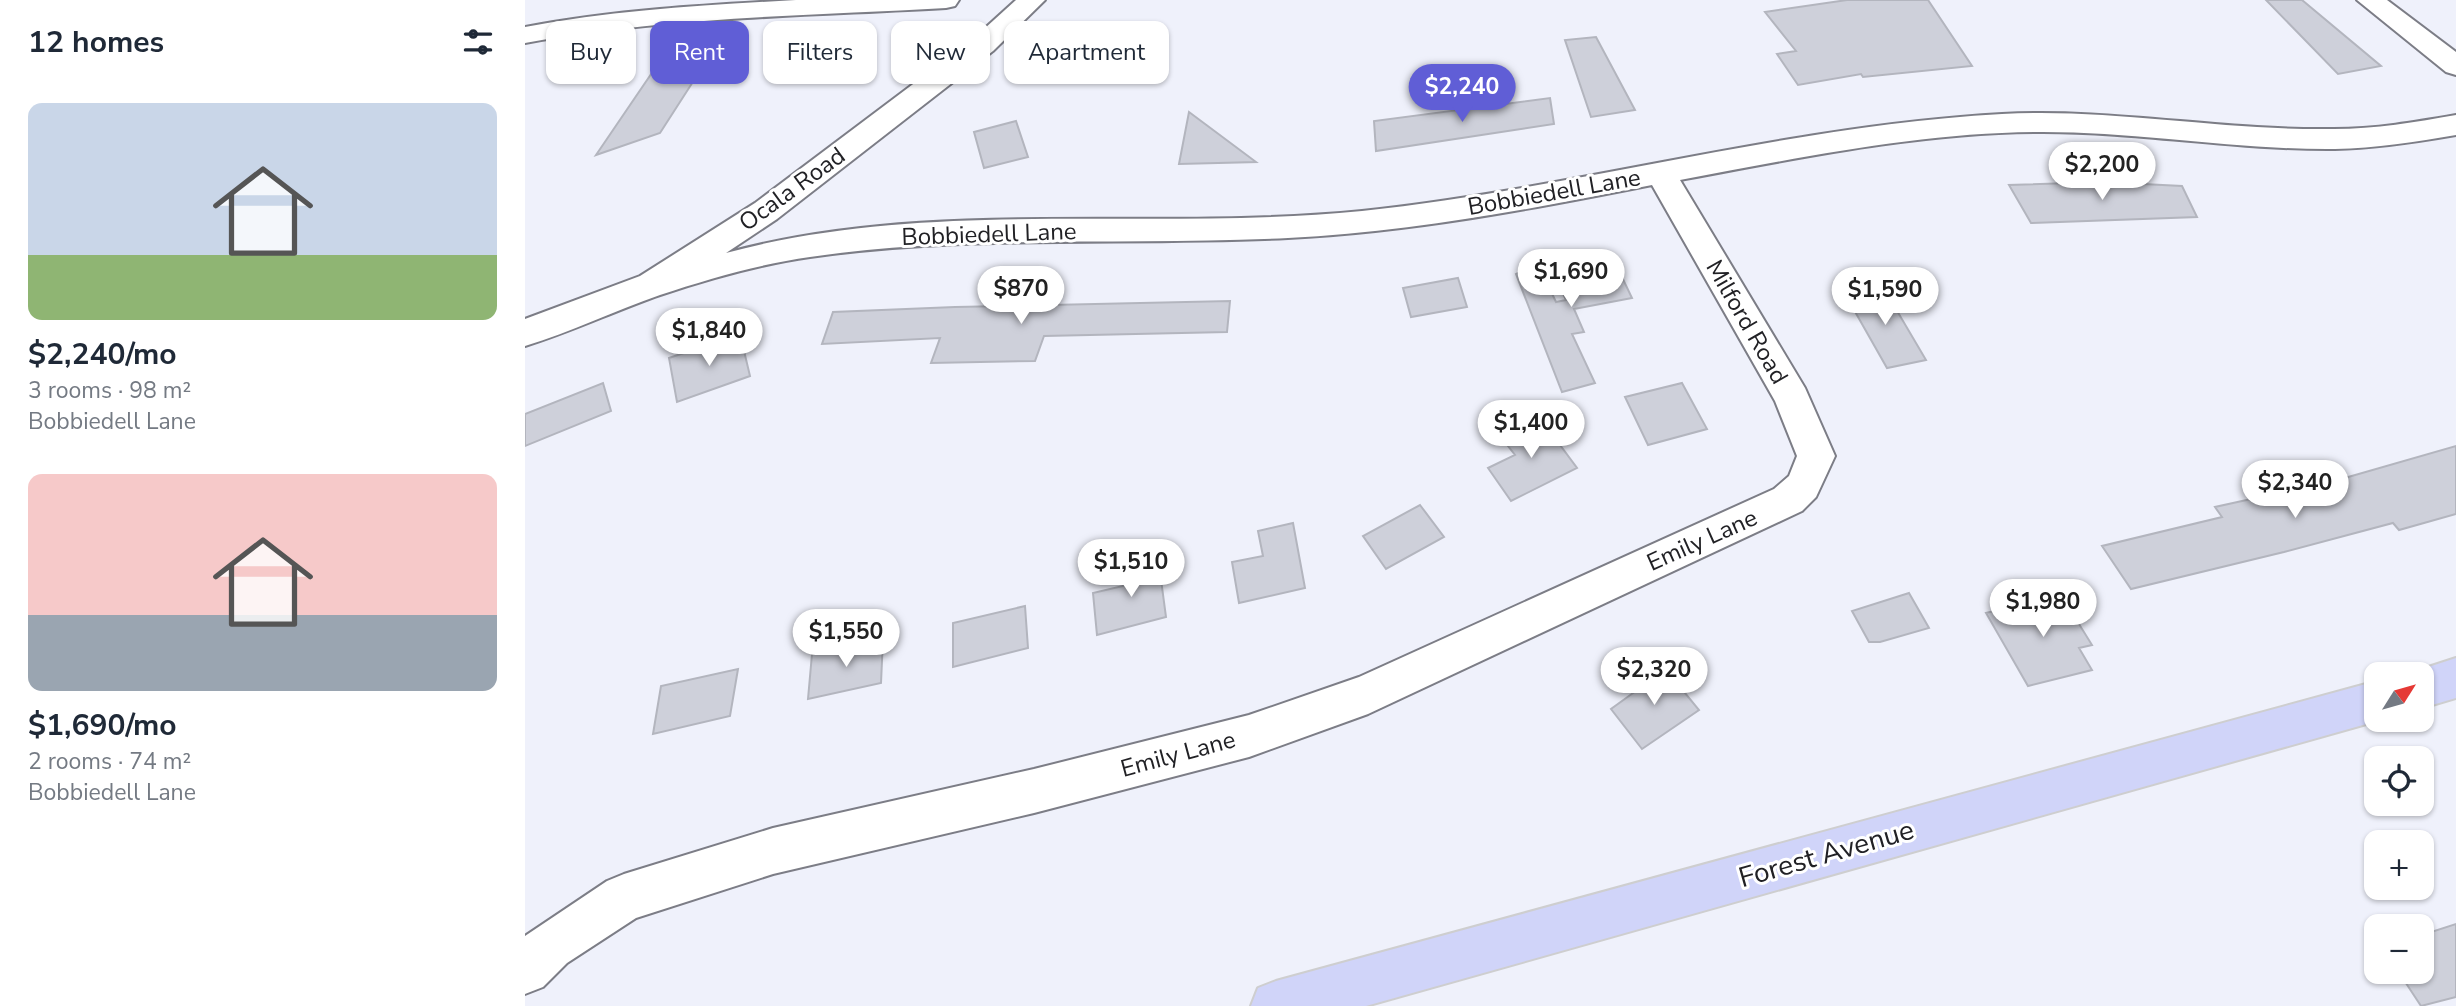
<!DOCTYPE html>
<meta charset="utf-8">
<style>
:root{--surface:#fff;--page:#f2f2f3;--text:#1f2937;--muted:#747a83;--accent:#605ed6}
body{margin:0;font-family:"Nunito Sans",sans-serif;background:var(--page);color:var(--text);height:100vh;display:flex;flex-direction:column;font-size:26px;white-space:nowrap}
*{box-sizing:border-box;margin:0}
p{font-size:23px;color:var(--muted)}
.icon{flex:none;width:38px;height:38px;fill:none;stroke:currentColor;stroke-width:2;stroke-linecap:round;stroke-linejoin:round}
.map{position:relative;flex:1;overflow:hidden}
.details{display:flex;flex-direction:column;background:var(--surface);width:525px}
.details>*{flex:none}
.guide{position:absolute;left:21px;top:21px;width:665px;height:63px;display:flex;gap:14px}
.needle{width:46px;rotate:53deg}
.fabs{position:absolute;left:1839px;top:662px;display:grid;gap:14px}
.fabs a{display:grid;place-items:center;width:70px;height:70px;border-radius:14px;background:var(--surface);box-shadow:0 2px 5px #0004;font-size:35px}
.price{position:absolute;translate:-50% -60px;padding:0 16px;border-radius:24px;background:#fff;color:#222;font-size:23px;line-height:46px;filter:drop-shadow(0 2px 4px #0008)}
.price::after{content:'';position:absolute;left:50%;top:42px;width:21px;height:16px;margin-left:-10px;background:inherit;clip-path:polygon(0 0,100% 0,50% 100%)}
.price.active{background:var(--accent);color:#fff}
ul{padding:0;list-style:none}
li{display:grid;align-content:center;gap:14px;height:371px;padding:0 28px}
li span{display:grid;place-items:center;height:217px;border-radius:14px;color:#555}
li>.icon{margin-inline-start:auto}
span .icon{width:126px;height:126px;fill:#fffc;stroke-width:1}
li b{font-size:30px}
h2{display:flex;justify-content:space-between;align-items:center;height:84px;padding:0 28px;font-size:30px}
.tag{padding:0 24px;border-radius:14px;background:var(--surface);box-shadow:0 2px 5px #0004;font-size:24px;line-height:63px}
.tag.active{background:var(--accent);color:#fff}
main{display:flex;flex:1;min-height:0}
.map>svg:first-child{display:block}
.building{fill:#ced0da;stroke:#b3b5be;stroke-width:2}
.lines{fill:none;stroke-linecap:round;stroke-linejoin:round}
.minor-casing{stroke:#7c7d86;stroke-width:4}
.major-casing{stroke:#cececf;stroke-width:4}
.minor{fill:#fff;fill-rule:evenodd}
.major{fill:#d0d4f9;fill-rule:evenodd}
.labels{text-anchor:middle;stroke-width:6;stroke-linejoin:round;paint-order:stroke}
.street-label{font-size:24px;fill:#212125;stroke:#fff}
.near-street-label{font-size:28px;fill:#212125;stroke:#fff}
</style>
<main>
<section class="details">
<h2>12 homes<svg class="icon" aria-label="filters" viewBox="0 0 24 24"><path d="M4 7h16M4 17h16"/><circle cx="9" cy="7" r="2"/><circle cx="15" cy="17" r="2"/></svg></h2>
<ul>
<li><span style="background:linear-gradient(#c9d6e8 70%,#8fb573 0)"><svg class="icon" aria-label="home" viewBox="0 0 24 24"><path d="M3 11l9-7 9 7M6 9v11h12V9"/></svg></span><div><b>$2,240/mo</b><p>3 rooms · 98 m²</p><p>Bobbiedell Lane</p></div></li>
<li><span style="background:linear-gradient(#f6c9c9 65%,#9aa5b1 0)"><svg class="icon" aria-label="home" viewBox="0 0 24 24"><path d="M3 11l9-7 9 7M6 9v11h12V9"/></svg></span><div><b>$1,690/mo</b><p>2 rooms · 74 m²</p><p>Bobbiedell Lane</p></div></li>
</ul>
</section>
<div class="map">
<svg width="1931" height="1006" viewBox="0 0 1931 1006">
<rect width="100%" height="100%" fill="#eff1fb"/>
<path class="building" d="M 1322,0 L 1403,0 L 1447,66 L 1338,77 L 1336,74 L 1273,85 L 1252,54 L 1271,51 L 1240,12 Z
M 1741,0 L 1777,0 L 1856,66 L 1813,74 Z
M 1071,37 L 1110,110 L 1066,117 L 1040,40 Z
M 182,60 L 135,133 L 71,155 L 135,61 Z
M 1025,98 L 1029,124 L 851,151 L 849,121 Z
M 664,112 L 731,162 L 654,164 Z
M 491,121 L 503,157 L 459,168 L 449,132 Z
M 1578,182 L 1657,186 L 1672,217 L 1506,223 L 1484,185 Z
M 1085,252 L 1107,298 L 1049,309 L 1059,332 L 1047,334 L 1070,383 L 1037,392 L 991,274 L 1013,264 L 1031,302 L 1041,300 L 1025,264 Z
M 933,278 L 942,307 L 886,317 L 878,288 Z
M 1358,287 L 1401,360 L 1362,368 L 1320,294 Z
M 705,301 L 702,332 L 519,336 L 510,361 L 406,363 L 415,338 L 297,344 L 308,312 L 430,307 Z
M 215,334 L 225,376 L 152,402 L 144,358 Z
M 78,383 L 86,411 L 0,446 L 0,414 Z
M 1157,383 L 1182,429 L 1123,445 L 1100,397 Z
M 1015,418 L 1052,468 L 986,501 L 963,468 L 990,455 L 975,436 Z
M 1931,446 L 1931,514 L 1874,530 L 1868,523 L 1759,552 L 1606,589 L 1577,546 L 1697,517 L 1690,507 L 1762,491 L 1764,494 Z
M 895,505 L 919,537 L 861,569 L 838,536 Z
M 768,523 L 780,588 L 714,603 L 707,562 L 738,556 L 733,531 Z
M 633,557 L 641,617 L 572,635 L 568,593 L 598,586 L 596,567 Z
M 1384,593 L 1404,628 L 1355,642 L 1344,642 L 1327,611 Z
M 1536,595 L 1567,645 L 1554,648 L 1567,670 L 1503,686 L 1461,613 Z
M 500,606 L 503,648 L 428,667 L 428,623 Z
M 358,638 L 356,683 L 283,699 L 287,654 Z
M 1137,665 L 1174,710 L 1117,749 L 1086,709 L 1115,688 L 1111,681 Z
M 213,669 L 205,716 L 128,734 L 136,686 Z
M 1931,924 L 1931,997 L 1896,1006 L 1873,971 L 1897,971 L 1897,935 Z"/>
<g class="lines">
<g class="minor-casing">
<path id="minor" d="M 271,0 L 434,0 L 430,6 L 421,8 C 280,16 139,17 0,43 L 0,27 C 90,10 179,5 271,0 Z
M 491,0 L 520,0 L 468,51 L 252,219 L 201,253 C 405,197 627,232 837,211 C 1052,188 1261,126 1477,114 C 1588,108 1698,131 1809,129 C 1850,129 1891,122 1931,115 L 1931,135 C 1891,142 1851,148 1810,149 C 1712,150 1616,132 1518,132 C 1396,132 1274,158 1155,180 L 1280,388 L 1310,456 L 1291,497 L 1277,511 L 843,714 L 724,757 L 509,813 L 248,874 L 111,918 L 42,963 L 18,987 L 0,994 L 0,936 L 82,881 L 99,874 L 248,828 L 509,769 L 724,715 L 834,677 L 1249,489 L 1264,476 L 1272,456 L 1250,401 L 1127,185 C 1007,209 885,232 763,238 C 604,246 443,234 285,257 C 235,264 183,279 135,295 C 89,311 46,332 0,346 L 0,319 L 115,276 L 230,203 L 448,39 Z
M 1832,0 L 1862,0 L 1931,52 L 1931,75 L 1921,72 Z"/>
</g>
<g class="major-casing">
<path id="major" d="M 1931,658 L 1931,698 L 1897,708 L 1897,674 L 1882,674 Z
M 1852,681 L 1852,719 L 1857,719 L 1852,721 L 841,1006 L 726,1006 L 733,988 L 751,981 Z"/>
</g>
<use href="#minor" class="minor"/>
<use href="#major" class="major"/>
</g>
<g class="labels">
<g class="street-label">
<text transform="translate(267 189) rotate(-36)" y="8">Ocala Road</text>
<text transform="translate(1029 192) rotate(-10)" y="8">Bobbiedell Lane</text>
<text transform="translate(464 234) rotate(-2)" y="8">Bobbiedell Lane</text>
<text transform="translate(1222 322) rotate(60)" y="8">Milford Road</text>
<text transform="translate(1177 540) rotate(-24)" y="8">Emily Lane</text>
<text transform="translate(653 754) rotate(-15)" y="8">Emily Lane</text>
</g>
<g class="near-street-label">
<text transform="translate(1301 853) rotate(-16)" y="10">Forest Avenue</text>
</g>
</g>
</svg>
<div class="fabs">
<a><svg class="needle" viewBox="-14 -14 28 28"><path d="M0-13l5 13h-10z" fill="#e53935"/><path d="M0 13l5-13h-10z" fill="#747a83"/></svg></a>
<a><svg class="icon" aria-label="locate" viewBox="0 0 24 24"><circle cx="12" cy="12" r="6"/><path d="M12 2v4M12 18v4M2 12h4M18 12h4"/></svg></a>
<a>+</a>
<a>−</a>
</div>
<b class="price active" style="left:937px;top:124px">$2,240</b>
<b class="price" style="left:1577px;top:202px">$2,200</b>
<b class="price" style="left:1046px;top:309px">$1,690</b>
<b class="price" style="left:496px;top:326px">$870</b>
<b class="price" style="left:1360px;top:327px">$1,590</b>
<b class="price" style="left:184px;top:368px">$1,840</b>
<b class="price" style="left:1006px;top:460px">$1,400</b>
<b class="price" style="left:1770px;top:520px">$2,340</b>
<b class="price" style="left:606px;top:599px">$1,510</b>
<b class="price" style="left:1518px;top:639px">$1,980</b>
<b class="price" style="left:321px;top:669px">$1,550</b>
<b class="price" style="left:1129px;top:707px">$2,320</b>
<div class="guide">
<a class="tag">Buy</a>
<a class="tag active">Rent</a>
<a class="tag">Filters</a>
<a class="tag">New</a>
<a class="tag">Apartment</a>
</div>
</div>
</main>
